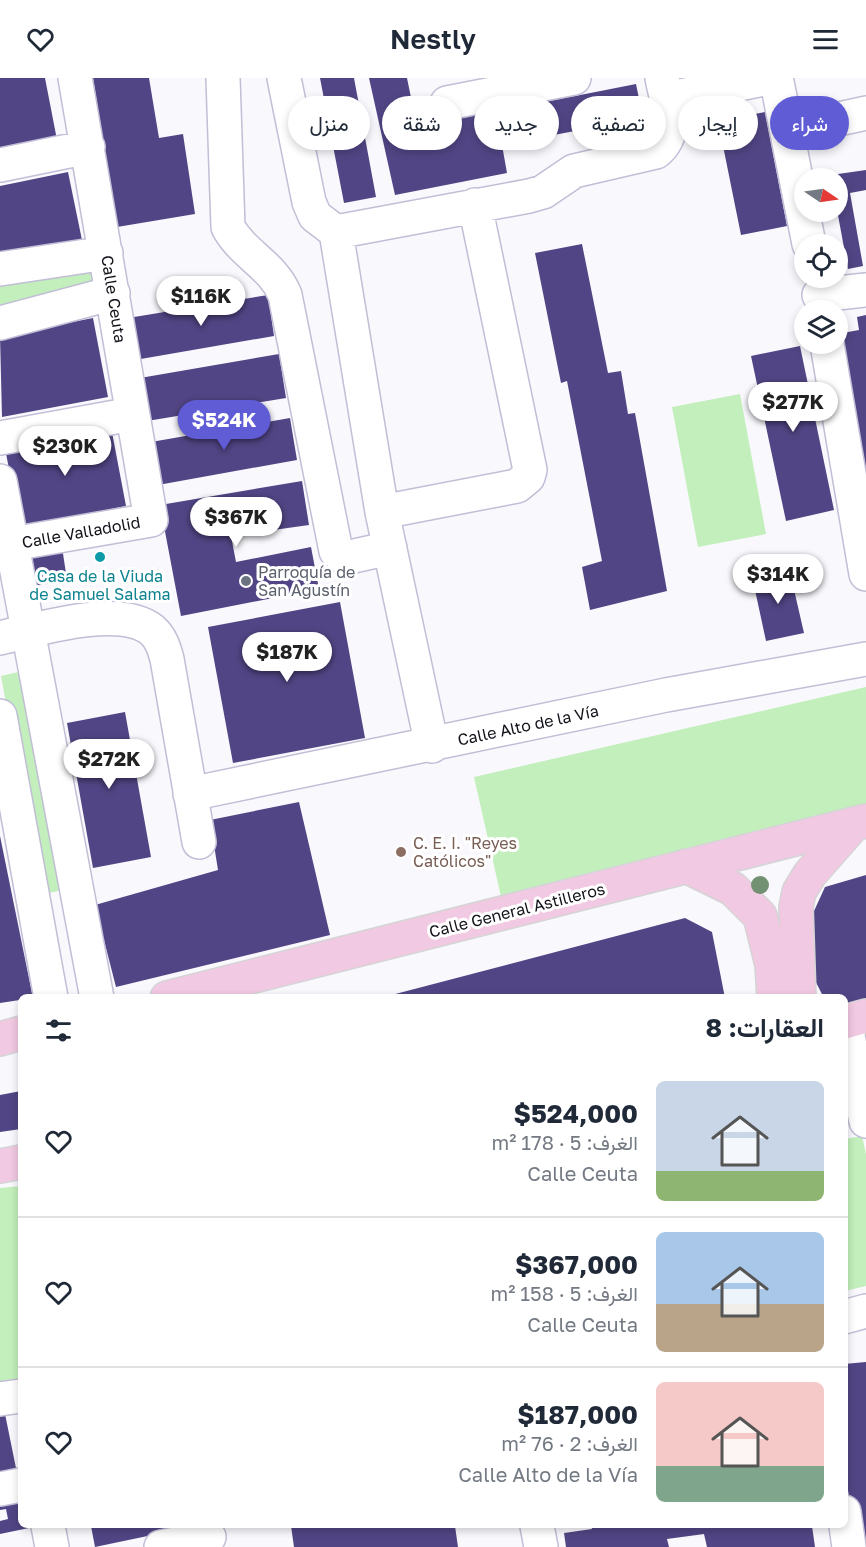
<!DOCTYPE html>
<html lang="ar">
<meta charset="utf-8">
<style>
:root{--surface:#fff;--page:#f6f6f7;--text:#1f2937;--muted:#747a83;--line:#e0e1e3;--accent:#5f5cd5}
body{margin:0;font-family:"Golos Text",Vazirmatn,sans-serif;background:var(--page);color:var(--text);direction:rtl;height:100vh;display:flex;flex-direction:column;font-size:22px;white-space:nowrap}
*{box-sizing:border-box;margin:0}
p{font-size:20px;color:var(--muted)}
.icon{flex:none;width:33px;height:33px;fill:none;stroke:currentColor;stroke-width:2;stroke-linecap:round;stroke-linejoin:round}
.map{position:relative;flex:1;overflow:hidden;direction:ltr}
.sheet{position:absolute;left:18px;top:916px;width:830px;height:534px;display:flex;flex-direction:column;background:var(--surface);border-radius:9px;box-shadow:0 3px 9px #0003;direction:rtl}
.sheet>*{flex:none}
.guide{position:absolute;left:18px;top:18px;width:831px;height:54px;direction:rtl;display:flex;gap:12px}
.needle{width:39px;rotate:103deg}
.tools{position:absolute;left:794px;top:90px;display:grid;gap:12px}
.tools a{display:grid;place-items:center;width:54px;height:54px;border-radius:50%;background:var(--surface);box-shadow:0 3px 9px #0003;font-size:30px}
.price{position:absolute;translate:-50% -51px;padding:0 14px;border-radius:21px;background:#fff;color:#222;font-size:20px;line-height:39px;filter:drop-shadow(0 2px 3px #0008)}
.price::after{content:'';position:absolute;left:50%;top:36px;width:18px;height:14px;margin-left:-9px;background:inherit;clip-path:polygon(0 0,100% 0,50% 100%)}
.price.current{background:var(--accent);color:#fff}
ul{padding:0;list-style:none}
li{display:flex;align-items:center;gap:18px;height:150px;padding:0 24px}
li+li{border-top:2px solid var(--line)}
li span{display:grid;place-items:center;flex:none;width:168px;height:120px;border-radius:9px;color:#555}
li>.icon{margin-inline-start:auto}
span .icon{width:72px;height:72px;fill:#fffc;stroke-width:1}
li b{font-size:26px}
h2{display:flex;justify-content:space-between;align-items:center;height:72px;padding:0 24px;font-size:26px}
.tag{padding:0 21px;border-radius:27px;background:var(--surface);box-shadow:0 3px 9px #0003;font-size:21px;line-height:54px}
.tag.current{background:var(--accent);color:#fff}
header{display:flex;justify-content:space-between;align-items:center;height:78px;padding:0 24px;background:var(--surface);font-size:27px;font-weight:600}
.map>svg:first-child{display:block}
.green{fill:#c2efbb}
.building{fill:#524585}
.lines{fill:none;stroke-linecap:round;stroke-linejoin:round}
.minor-casing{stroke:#c1bed6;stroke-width:36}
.major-casing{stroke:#d5d4d6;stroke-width:36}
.minor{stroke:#fff;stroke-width:33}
.major{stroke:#f1c9e2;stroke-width:33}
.tree{fill:#729172}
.culture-dot{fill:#0f9aa8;stroke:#fff;stroke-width:2}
.worship-dot{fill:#6b7280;stroke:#fff;stroke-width:2}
.education-dot{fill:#8d6e63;stroke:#fff;stroke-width:2}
.labels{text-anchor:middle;stroke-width:6;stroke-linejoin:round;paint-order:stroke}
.street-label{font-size:16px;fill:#13121a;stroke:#fff}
.worship-label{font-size:16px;fill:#5b616d;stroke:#fff;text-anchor:start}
.culture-label{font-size:16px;fill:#0d838f;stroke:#fff}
.education-label{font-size:16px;fill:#785e54;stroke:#fff;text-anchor:start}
</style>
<header><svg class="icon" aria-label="menu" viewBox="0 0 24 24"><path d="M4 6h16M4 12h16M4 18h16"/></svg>Nestly<svg class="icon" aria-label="heart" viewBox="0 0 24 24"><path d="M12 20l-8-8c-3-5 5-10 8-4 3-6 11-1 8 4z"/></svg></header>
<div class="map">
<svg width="866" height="1469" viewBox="0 0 866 1469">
<rect width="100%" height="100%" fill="#f9f8fd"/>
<path class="green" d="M 89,186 L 95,219 L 0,236 L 0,202 Z
M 740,316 L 766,456 L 698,469 L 672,329 Z
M 23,593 L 62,812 L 41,817 L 1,598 Z
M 866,609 L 866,726 L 502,823 L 474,699 Z
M 862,1058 L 866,1076 L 866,1208 L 845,1213 L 845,1061 Z
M 21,1108 L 21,1304 L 0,1309 L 0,1110 Z"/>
<path class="building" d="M 0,0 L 45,0 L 58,67 L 0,79 Z
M 93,0 L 149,0 L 159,60 L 183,56 L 195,136 L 117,149 Z
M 320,0 L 354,0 L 376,119 L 344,125 Z
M 369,0 L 407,0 L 417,49 L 636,6 L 643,40 L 502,67 L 507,95 L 395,117 Z
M 765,34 L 787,148 L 741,157 L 718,43 Z
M 866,92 L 866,112 L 850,115 L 863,188 L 848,191 L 837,132 L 837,100 L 831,100 L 831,97 Z
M 68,94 L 83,167 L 0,183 L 0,108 Z
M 582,166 L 608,295 L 621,293 L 628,336 L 635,335 L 667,513 L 590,532 L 582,489 L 602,483 L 567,303 L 561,305 L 535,175 Z
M 268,217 L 274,258 L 135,282 L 128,240 Z
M 866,237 L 866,413 L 837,256 L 859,252 L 857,239 Z
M 93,240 L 108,319 L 2,339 L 0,258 Z
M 800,268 L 834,432 L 786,443 L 751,278 Z
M 279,276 L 286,320 L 147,343 L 140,300 Z
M 290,340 L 297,382 L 158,407 L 151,364 Z
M 111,349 L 126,428 L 20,449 L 5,370 Z
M 302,403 L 309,447 L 231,458 L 236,484 L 311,469 L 319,511 L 181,538 L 160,427 Z
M 62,469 L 67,502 L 36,508 L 31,475 Z
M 789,490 L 804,555 L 766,563 L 752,498 Z
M 340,524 L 365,660 L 233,685 L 208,549 Z
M 125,634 L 151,779 L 93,790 L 67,645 Z
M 299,724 L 330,857 L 116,909 L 95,827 L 218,792 L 210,742 Z
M 0,758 L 33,920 L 0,925 Z
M 866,797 L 866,935 L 844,934 L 844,920 L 824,920 L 805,883 L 809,844 L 825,809 Z
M 685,840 L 712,854 L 725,920 L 380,920 Z
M 21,1013 L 21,1051 L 0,1054 L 0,1017 Z
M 866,1284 L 866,1469 L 857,1469 L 844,1387 L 844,1286 Z
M 4,1331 L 17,1395 L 0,1399 L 0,1332 Z
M 21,1418 L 21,1448 L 29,1448 L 29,1450 L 0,1456 L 0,1443 L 8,1441 L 6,1431 L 0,1432 L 0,1423 Z
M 91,1448 L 181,1448 L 181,1451 L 95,1469 Z
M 291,1448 L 455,1448 L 458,1469 L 294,1469 Z
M 591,1448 L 812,1448 L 815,1469 L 707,1469 L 704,1456 L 667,1461 L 669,1469 L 566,1469 L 564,1455 L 592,1451 Z"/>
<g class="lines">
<g class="minor-casing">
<path id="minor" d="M 223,0 L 228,149 C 243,177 273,187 285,217 L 336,473 L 345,480 L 390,470
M 284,0 L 309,124 L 315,138 L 336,154 L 529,118 L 543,114 L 574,93 L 656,74 C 680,54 667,27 662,0
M 666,21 L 764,1 L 777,4 L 809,166
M 447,25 L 574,0
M 788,52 L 866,35
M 0,87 L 88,69
M 336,154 L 382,434 L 432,668
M 0,191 L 106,175
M 819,217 L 866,212
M 0,245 L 113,215
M 827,266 L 866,496
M 0,360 L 132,336
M 0,403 L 97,920
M 382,434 L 517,408 L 528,399 L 530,392 L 475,127
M 12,466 L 151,442 L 75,0
M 0,560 C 38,551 119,526 152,552 C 161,560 164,570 167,581 L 199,764
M 0,638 L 51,920
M 190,716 L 666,617 L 866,581
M 845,944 L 866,1043
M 844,1239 L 866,1233
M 0,1321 L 21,1318
M 0,1411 L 21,1407
M 844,1434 L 849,1469
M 48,1448 L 52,1469
M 537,1448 L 541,1469
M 161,1469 L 209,1459"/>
</g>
<g class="major-casing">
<path id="major" d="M 686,788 L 733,811 L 760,838 L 772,887 L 774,920
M 167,920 L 866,743
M 799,920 L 796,829 L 799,814 L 810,796 L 853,747
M 844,944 L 866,938
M 0,961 L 21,955
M 0,1088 L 21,1084"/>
</g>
<use href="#minor" class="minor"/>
<use href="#major" class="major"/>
</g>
<circle class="tree" cx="760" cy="807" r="9"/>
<circle class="culture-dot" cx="100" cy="479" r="6"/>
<circle class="worship-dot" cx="246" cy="503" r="6"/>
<circle class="education-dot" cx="401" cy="774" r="6"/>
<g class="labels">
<g class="street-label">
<text transform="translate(114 221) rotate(81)" y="6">Calle Ceuta</text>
<text transform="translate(81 454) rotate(-10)" y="6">Calle Valladolid</text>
<text transform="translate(528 647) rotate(-12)" y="6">Calle Alto de la Vía</text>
<text transform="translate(517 832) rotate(-14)" y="6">Calle General Astilleros</text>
</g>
<g class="worship-label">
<text x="258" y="500">Parroquía de<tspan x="258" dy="18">San Agustín</tspan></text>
</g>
<g class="culture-label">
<text x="100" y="504">Casa de la Viuda<tspan x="100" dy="18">de Samuel Salama</tspan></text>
</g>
<g class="education-label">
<text x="413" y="771">C. E. I. "Reyes<tspan x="413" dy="18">Católicos"</tspan></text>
</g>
</g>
</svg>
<div class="tools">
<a><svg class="needle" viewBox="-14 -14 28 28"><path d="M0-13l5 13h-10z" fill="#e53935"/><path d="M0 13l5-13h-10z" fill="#747a83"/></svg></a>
<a><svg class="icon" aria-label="locate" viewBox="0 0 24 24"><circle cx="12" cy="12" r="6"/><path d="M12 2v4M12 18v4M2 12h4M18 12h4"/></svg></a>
<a><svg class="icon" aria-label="layers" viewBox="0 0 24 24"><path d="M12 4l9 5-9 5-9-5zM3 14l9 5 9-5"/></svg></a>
</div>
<b class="price" style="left:201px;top:249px">$116K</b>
<b class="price" style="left:793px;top:355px">$277K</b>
<b class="price current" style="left:224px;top:373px">$524K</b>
<b class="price" style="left:65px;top:399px">$230K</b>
<b class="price" style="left:236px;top:470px">$367K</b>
<b class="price" style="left:778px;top:527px">$314K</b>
<b class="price" style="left:287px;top:605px">$187K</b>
<b class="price" style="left:109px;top:712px">$272K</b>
<div class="guide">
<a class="tag current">شراء</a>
<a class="tag">إيجار</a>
<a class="tag">تصفية</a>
<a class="tag">جديد</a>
<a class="tag">شقة</a>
<a class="tag">منزل</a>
</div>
<section class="sheet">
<h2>العقارات: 8<svg class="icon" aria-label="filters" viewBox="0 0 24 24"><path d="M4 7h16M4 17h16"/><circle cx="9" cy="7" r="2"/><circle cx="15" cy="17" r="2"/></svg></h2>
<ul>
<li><span style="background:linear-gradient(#c9d6e8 75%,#8fb573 0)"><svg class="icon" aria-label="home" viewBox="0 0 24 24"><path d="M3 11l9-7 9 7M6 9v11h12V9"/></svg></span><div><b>$524,000</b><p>الغرف: 5 · 178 m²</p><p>Calle Ceuta</p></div><svg class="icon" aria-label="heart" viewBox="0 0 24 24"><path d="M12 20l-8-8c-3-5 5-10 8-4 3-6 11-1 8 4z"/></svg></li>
<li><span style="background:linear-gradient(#a9c7e8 60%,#b9a48a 0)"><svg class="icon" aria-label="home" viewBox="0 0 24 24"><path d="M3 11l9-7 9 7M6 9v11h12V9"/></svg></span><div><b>$367,000</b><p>الغرف: 5 · 158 m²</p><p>Calle Ceuta</p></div><svg class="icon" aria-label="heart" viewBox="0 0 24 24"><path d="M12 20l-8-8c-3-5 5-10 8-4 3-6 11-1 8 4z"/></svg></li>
<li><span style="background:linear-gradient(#f6c9c9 70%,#7fa58c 0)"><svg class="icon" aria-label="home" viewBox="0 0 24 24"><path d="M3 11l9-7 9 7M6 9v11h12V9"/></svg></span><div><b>$187,000</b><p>الغرف: 2 · 76 m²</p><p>Calle Alto de la Vía</p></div><svg class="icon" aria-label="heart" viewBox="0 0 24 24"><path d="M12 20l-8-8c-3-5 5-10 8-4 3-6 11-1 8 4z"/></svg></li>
</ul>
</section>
</div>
